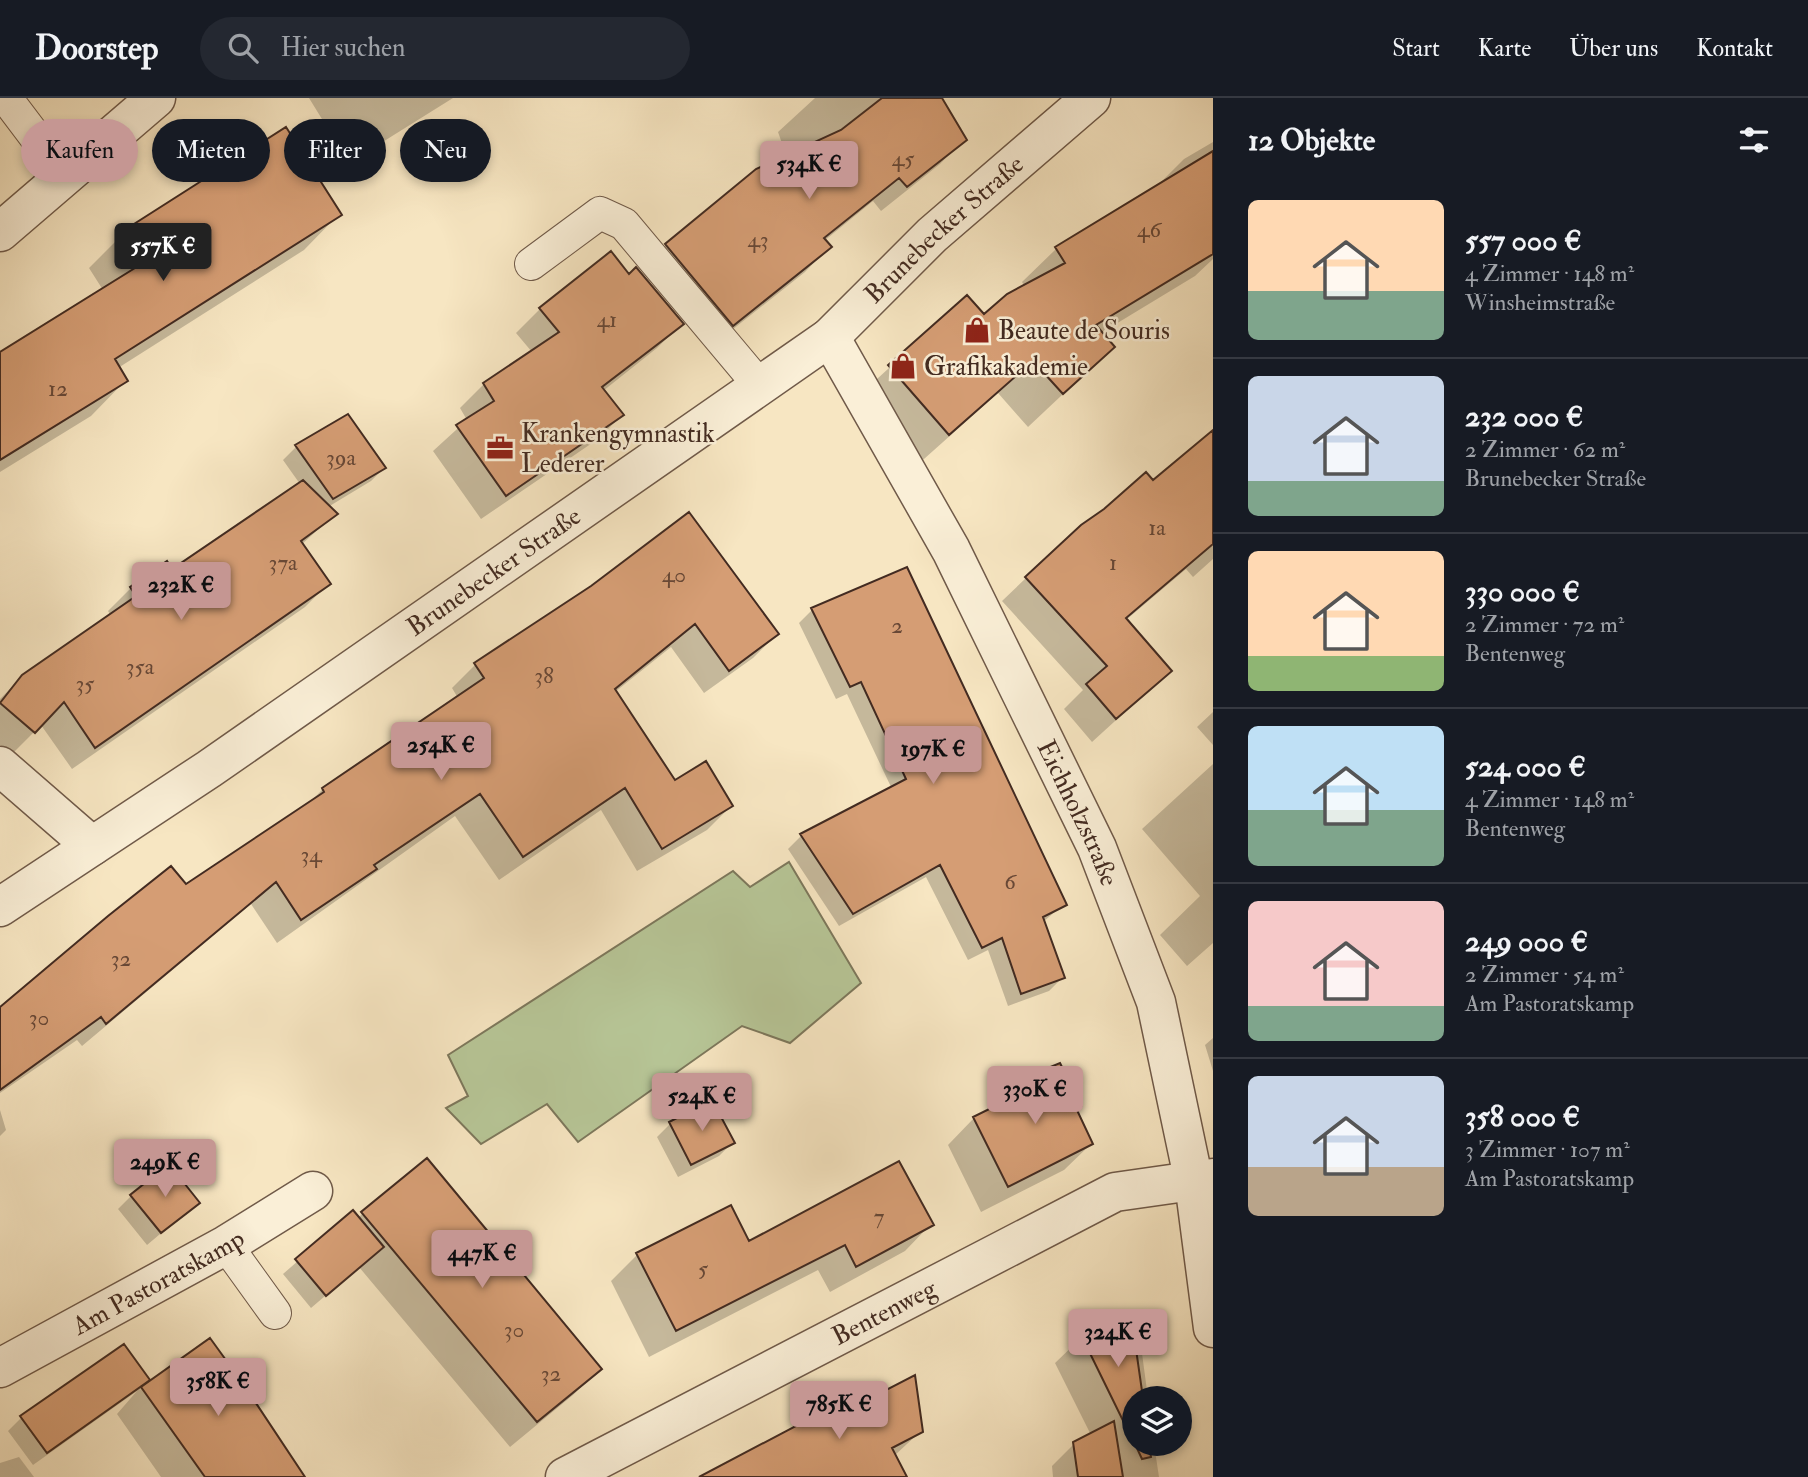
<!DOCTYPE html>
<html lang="de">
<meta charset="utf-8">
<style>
:root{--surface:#171b24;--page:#242831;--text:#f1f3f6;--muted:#9ea1a6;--line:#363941;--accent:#c59692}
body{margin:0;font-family:"IM FELL Double Pica",serif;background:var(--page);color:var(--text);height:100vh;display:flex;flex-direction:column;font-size:26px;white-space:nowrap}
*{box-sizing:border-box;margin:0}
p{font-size:23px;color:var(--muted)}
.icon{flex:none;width:38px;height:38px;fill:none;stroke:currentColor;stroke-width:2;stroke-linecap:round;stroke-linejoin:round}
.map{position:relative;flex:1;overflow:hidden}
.details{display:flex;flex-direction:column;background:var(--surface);width:595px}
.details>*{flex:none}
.hud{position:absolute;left:21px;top:21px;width:665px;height:63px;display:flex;gap:14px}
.fabs{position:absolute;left:1122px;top:1288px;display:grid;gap:14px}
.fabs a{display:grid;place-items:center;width:70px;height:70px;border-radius:50%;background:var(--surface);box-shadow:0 4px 10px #0003;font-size:35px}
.price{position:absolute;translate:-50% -60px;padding:0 16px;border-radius:7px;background:var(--accent);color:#111;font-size:23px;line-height:46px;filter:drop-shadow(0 2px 4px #0008)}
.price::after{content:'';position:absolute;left:50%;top:42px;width:21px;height:16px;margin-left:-10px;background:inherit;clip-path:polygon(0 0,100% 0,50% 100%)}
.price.active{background:#222;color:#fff}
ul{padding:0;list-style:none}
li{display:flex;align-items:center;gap:21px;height:175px;padding:0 35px}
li+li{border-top:2px solid var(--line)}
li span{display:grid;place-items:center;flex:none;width:196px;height:140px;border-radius:10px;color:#555}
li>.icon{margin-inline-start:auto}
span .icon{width:84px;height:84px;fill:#fffc;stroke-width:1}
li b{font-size:30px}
h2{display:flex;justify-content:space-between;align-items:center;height:84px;padding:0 35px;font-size:30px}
.chip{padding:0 24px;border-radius:32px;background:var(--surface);box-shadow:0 4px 10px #0003;font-size:24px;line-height:63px}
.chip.active{background:var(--accent);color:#111}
header{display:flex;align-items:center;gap:42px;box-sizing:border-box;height:98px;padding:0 35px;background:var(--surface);border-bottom:2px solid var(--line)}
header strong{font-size:33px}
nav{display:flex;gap:38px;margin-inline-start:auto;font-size:24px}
.search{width:490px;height:63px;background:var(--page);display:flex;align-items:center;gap:18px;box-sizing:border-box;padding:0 24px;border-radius:38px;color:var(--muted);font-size:26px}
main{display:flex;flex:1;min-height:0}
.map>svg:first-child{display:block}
.green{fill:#b7c697;stroke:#7d785c;stroke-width:2}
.shadow{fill:#0003}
.building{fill:#d59d74;stroke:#432b21;stroke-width:2}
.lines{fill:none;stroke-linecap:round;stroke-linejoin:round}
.service-casing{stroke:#705a49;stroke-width:34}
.minor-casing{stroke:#705a49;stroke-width:41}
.service{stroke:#faefd7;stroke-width:32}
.minor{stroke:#faefd7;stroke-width:38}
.labels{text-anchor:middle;stroke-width:5;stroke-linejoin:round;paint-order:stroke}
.number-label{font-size:23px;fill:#684836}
.street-label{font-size:26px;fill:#432b21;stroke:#faefd7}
.poi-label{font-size:26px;fill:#432b21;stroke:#faefd7;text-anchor:start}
</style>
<header>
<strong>Doorstep</strong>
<div class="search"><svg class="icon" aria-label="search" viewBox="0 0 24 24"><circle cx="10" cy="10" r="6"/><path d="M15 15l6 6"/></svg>Hier suchen</div>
<nav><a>Start</a><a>Karte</a><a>Über uns</a><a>Kontakt</a></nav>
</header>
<main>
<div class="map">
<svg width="1213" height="1379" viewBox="0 0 1213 1379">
<rect width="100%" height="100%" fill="#f7e6c2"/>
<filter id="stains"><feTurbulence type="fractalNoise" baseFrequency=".00286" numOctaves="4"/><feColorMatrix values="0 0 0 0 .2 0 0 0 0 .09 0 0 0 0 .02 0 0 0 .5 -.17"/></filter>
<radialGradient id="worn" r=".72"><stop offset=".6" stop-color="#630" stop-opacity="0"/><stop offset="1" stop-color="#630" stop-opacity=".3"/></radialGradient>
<path class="green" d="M 789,764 L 861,885 L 790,945 L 742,928 L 578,1044 L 547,1006 L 481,1046 L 446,1010 L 468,998 L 448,957 L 733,773 L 750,789 Z"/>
<path class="shadow" d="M 309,0 L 453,0 L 349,65 Z
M 815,0 L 943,0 L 941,2 L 964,41 L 940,66 L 881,113 L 873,103 L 824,143 L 829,149 L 805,174 L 708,251 L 641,172 L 666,147 L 784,51 L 778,34 Z
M 1213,44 L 1213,161 L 1195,178 L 1101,235 L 1113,249 L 1028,329 L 998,295 L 915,369 L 855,301 L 967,199 L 984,219 L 1025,189 L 1022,184 L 1056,151 L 1153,92 L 1184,61 Z
M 339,116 L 304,152 L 118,270 L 126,282 L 91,318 L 0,374 L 0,257 L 103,192 L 89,170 L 124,135 Z
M 629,178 L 681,226 L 657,250 L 603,293 L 622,317 L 598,341 L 481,421 L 433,353 L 467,322 L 460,310 L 484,286 L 532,254 L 516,235 L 540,211 Z
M 347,318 L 384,370 L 371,383 L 328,409 L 335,416 L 301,447 L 328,486 L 305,509 L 72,671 L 41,627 L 11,657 L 0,647 L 0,601 L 22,579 L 111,518 L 108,513 L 131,490 L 167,466 L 172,473 L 300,386 L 283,362 L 296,349 Z
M 1213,333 L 1213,461 L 1193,479 L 1186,471 L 1126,522 L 1170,573 L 1092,644 L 1064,611 L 1083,592 L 1002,503 L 1026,480 L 1152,385 Z
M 906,471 L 1064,806 L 1043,824 L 1062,880 L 1049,893 L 1008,908 L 988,852 L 968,862 L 926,779 L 839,828 L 788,751 L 801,738 L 892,691 L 847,596 L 836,601 L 799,525 L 812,512 Z
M 592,489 L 777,536 L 753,560 L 704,595 L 671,549 L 615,594 L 674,685 L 731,708 L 707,732 L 637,773 L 601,712 L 499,782 L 455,718 L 277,845 L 251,806 L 82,948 L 77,942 L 0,995 L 0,911 L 303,711 L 323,691 L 458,600 L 452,590 L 476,566 Z
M 1213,614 L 1213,647 L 1197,629 Z
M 1213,666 L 1213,845 L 1187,868 L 1160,837 L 1200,798 L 1142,731 Z
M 1213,940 L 1213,973 L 1205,947 Z
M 1022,981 L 1078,1008 L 1074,1012 L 1091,1046 L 1064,1072 L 981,1114 L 948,1047 L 974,1020 L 996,1009 Z
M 0,1012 L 6,1032 L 0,1038 Z
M 670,1026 L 733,1044 L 719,1058 L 678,1079 L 657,1039 Z
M 131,1098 L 197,1105 L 147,1147 L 118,1111 Z
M 353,1115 L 357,1121 L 363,1115 L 599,1271 L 573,1297 L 510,1349 L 359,1169 L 311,1210 L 283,1176 Z
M 931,1126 L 905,1153 L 830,1194 L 818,1172 L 649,1259 L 611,1183 L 637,1157 Z
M 1133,1232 L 1139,1233 L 1148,1300 L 1134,1300 L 1134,1346 L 1154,1346 L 1159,1379 L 1053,1379 L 1052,1368 L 1074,1346 L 1091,1337 L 1055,1265 L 1082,1239 Z
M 210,1243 L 304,1379 L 161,1379 L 117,1316 L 137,1293 L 33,1367 L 8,1333 L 21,1320 L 147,1282 L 140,1292 Z
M 866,1304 L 921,1333 L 894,1358 L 887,1379 L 732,1379 Z
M 19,1359 L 34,1379 L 0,1379 L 0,1365 Z"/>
<path class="building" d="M 882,0 L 942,0 L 967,42 L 907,89 L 899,80 L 824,140 L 832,149 L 733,228 L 665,146 L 756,71 L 841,32 Z
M 286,29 L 342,117 L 115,261 L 128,283 L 0,362 L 0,254 L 143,165 L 123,133 Z
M 1213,53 L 1213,156 L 1096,227 L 1115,249 L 1063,296 L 1033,263 L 949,337 L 888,267 L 967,197 L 984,216 L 1007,196 L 1065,165 L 1055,149 Z
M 611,153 L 629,176 L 636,169 L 684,226 L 602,289 L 624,317 L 506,398 L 456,327 L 494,303 L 483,285 L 559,234 L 539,210 Z
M 348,316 L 386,370 L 333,401 L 295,347 Z
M 1213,332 L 1213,446 L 1126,520 L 1172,573 L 1116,621 L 1086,586 L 1107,568 L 1025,479 L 1081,427 L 1104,411 L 1146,374 L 1153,382 Z
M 303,382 L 338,416 L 301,443 L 331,486 L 95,650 L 64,604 L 35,635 L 0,605 L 22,577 L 136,498 L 130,489 L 167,463 L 172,471 Z
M 689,414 L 779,536 L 729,573 L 695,526 L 615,591 L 675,682 L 706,663 L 733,708 L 662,751 L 625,690 L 523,759 L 480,696 L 374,767 L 377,771 L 301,822 L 276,784 L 106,926 L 101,919 L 0,992 L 0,909 L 108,818 L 171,768 L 186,786 L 324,694 L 322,690 L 484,580 L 474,565 L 591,488 Z
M 907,469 L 1067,807 L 1043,819 L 1065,880 L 1021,896 L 1002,840 L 982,850 L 940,767 L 853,816 L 800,736 L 906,681 L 861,584 L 850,589 L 811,510 Z
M 1060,965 L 1081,1008 L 1076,1010 L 1093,1046 L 1008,1089 L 973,1019 L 1026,993 L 1021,981 Z
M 712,1002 L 735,1045 L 691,1067 L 669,1024 Z
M 427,1060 L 602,1271 L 537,1324 L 361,1114 Z
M 899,1063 L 934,1127 L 856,1169 L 845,1147 L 676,1233 L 636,1155 L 731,1107 L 749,1143 Z
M 169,1066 L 200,1105 L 161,1135 L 130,1097 Z
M 353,1112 L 384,1149 L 326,1198 L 295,1161 Z
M 1133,1230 L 1143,1300 L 1134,1300 L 1134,1345 L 1081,1237 Z
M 210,1240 L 244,1287 L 305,1379 L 205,1379 L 141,1289 Z
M 124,1246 L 150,1282 L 47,1355 L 20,1318 Z
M 915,1277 L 923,1334 L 892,1350 L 907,1379 L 699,1379 L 862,1293 L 867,1302 Z
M 1114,1323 L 1123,1379 L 1078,1379 L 1073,1344 Z
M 1135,1346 L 1149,1346 L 1151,1359 L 1142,1361 Z"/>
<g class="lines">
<g class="service-casing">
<path id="service" d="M 6,0 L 65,78
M 531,166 L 600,115 L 624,126 L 759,287
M 226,1147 L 275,1215"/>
</g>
<g class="minor-casing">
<g id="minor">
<path d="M 0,134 L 156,0"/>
<path id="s1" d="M 830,239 L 951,452 L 1097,750 L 1156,904 L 1194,1084 L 1213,1230"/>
<path d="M 0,668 L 92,748"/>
<path id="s2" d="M 0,809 L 209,671 L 830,239 L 932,137 L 1091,0"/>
<path id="s3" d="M 0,1270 L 226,1147 L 313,1093"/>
<path id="s4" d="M 565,1379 L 1115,1094 L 1213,1080"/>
</g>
</g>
<use href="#service" class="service"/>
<use href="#minor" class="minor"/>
</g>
<defs>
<g id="shop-bare" transform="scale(2.1)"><path d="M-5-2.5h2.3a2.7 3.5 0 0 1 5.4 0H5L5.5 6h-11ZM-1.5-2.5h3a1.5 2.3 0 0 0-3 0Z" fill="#8f2418" stroke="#faefd7" stroke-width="2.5" paint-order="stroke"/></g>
<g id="office-bare" transform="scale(2.1)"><path d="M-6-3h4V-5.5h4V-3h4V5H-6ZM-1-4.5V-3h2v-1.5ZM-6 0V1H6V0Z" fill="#8f2418" stroke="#faefd7" stroke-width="2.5" paint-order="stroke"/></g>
</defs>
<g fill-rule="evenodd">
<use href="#shop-bare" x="977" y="232"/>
<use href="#shop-bare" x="903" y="268"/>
<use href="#office-bare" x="500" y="350"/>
</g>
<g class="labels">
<g class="number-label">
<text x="903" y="68">45</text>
<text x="1149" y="139">46</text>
<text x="758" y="149">43</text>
<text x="607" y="229">41</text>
<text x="58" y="298">12</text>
<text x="341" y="367">39a</text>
<text x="1157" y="437">1a</text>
<text x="283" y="472">37a</text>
<text x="1113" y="472">1</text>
<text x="674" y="484">40</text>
<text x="897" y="535">2</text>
<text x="140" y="576">35a</text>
<text x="544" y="585">38</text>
<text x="85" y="593">35</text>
<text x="311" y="764">34</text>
<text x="1010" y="791">6</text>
<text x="121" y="868">32</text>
<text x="39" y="927">30</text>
<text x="879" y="1126">7</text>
<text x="703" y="1178">5</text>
<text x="514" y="1239">30</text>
<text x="551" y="1283">32</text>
</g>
<g class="street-label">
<text dy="9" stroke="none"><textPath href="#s2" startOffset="1164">Brunebecker Straße</textPath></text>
<text dy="9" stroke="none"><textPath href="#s2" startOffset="597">Brunebecker Straße</textPath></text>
<text dy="9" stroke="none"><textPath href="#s1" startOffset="537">Eichholzstraße</textPath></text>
<text dy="9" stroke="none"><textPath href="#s3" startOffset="180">Am Pastoratskamp</textPath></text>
<text dy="9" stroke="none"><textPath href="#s4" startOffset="359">Bentenweg</textPath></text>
</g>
<g class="poi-label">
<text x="998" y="241">Beaute de Souris</text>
<text x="924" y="277">Grafikakademie</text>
<text x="521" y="344">Krankengymnastik<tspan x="521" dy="30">Lederer</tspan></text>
</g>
</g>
<rect width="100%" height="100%" filter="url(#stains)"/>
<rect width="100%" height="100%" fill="url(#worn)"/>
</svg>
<div class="fabs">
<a><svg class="icon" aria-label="layers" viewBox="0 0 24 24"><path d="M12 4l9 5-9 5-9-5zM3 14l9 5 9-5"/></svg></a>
</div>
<b class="price" style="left:809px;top:103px">534K €</b>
<b class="price active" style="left:163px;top:185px">557K €</b>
<b class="price" style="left:181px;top:524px">232K €</b>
<b class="price" style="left:441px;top:684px">254K €</b>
<b class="price" style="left:933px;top:688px">197K €</b>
<b class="price" style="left:1035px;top:1028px">330K €</b>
<b class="price" style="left:702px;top:1035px">524K €</b>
<b class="price" style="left:165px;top:1101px">249K €</b>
<b class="price" style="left:482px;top:1192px">447K €</b>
<b class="price" style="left:1118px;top:1271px">324K €</b>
<b class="price" style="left:218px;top:1320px">358K €</b>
<b class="price" style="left:839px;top:1343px">785K €</b>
<div class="hud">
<a class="chip active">Kaufen</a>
<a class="chip">Mieten</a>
<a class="chip">Filter</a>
<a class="chip">Neu</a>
</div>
</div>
<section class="details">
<h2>12 Objekte<svg class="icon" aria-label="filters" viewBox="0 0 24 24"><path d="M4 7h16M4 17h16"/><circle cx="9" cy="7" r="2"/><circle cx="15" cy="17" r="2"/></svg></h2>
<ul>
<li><span style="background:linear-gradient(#ffd9b3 65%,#7fa58c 0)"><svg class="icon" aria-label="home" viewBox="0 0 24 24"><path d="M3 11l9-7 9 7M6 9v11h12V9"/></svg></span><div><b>557 000 €</b><p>4 Zimmer · 148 m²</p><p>Winsheimstraße</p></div></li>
<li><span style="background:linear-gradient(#c9d6e8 75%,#7fa58c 0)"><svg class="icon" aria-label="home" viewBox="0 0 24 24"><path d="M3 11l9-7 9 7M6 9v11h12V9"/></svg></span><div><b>232 000 €</b><p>2 Zimmer · 62 m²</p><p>Brunebecker Straße</p></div></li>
<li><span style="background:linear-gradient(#ffd9b3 75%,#8fb573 0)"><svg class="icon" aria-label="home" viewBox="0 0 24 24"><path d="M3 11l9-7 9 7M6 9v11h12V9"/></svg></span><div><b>330 000 €</b><p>2 Zimmer · 72 m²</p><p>Bentenweg</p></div></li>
<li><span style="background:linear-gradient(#bfe0f5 60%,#7fa58c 0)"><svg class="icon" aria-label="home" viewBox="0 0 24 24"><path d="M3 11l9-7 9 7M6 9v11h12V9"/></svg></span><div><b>524 000 €</b><p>4 Zimmer · 148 m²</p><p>Bentenweg</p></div></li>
<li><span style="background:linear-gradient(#f6c9c9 75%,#7fa58c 0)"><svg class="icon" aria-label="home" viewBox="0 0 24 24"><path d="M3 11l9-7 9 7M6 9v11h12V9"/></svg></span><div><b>249 000 €</b><p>2 Zimmer · 54 m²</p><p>Am Pastoratskamp</p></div></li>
<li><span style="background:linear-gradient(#c9d6e8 65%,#b9a48a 0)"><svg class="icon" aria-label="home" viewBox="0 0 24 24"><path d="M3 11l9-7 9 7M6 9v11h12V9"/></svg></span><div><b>358 000 €</b><p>3 Zimmer · 107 m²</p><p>Am Pastoratskamp</p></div></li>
</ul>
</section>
</main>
